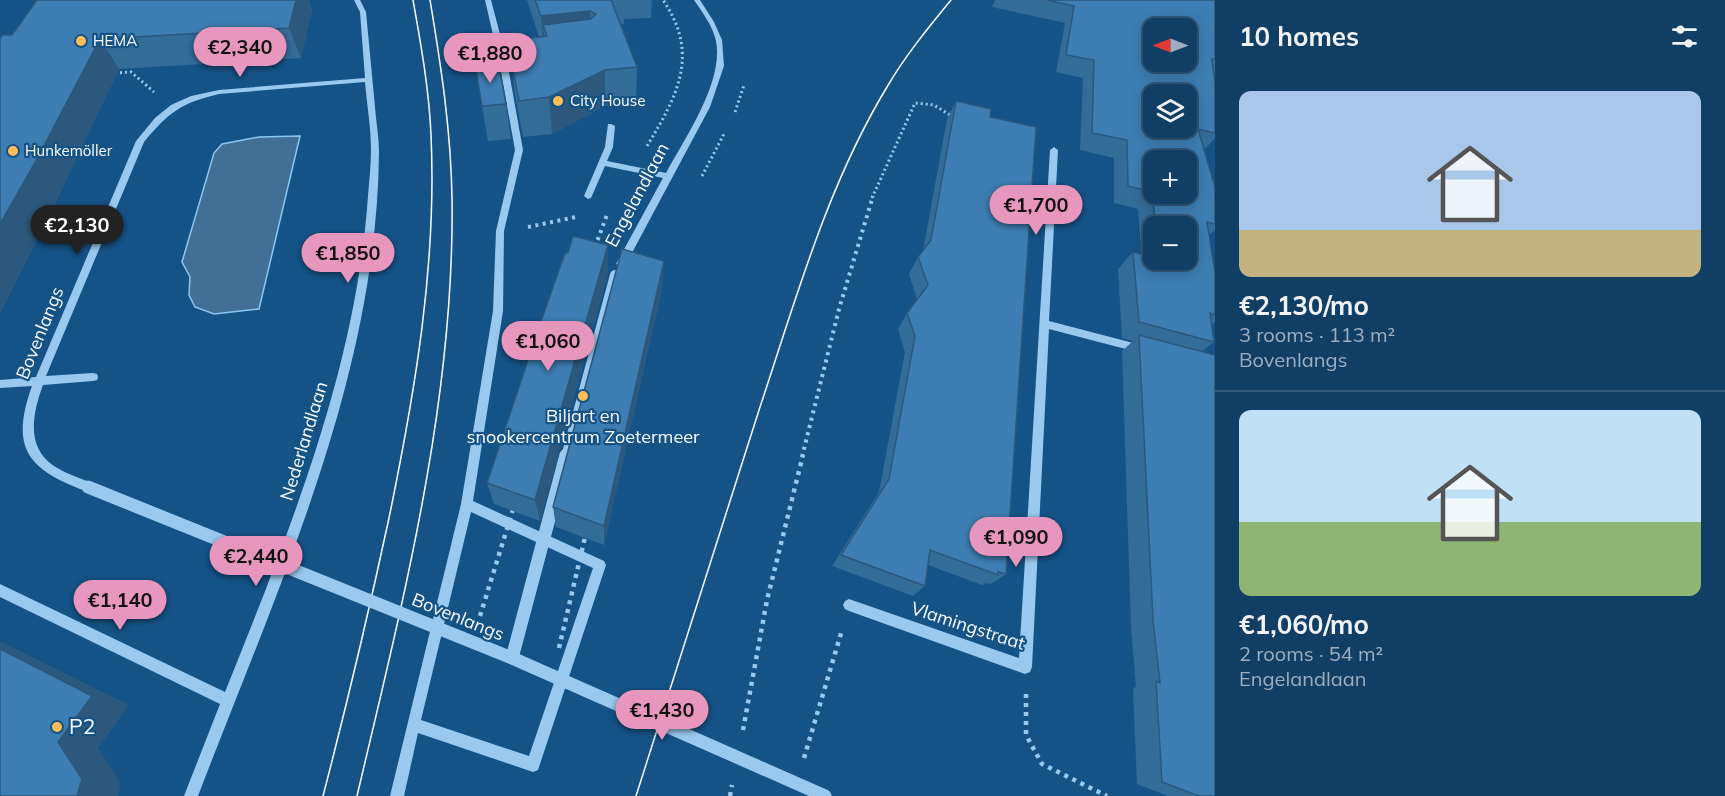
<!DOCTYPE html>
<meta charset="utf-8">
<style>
:root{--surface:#103e65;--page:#1e496e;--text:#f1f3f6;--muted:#9caebf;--line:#305779;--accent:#e797bd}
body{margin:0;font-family:Mulish,sans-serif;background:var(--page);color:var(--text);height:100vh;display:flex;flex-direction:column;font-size:22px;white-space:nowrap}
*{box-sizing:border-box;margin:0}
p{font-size:20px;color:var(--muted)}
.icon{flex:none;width:33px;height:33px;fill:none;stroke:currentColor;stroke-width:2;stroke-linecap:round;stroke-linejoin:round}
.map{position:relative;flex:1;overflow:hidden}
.details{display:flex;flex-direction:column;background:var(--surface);width:510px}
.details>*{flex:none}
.needle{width:39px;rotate:270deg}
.controls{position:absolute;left:1143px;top:18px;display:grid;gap:12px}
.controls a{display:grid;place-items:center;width:54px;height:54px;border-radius:12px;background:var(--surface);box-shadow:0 3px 15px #0003,0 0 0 2px var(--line);font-size:30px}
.price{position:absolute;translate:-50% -51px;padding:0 14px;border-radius:21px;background:var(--accent);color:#111;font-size:20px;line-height:39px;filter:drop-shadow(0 2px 3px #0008)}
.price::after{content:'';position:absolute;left:50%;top:36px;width:18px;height:14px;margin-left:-9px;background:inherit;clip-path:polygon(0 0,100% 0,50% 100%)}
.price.current{background:#222;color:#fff}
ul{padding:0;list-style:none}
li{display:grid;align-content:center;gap:12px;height:318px;padding:0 24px}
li+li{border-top:2px solid var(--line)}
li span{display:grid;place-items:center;height:186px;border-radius:12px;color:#555}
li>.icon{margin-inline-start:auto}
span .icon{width:108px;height:108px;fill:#fffc;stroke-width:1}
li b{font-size:26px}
h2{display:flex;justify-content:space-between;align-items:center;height:72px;padding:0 24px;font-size:26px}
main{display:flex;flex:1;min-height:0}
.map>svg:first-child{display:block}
.water{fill:#416f96;stroke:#8cc6f2;stroke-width:1.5}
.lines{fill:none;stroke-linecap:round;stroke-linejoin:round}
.path-far2{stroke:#9ac9ef;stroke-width:3;stroke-dasharray:2 3;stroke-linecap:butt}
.path-far1{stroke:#9ac9ef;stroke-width:4;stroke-dasharray:3 4.5;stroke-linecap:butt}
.path{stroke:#9ac9ef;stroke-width:4.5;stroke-dasharray:4 5;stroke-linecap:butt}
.minor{fill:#9ac9ef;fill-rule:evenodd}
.tram{stroke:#fff;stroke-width:1.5}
.path-bridge{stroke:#9ac9ef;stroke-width:4.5;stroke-dasharray:4 5;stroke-linecap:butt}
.minor-bridge-far1{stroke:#9ac9ef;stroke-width:10}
.minor-bridge{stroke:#9ac9ef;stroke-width:13}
.wall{fill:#346c98;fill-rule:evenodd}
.shaded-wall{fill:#2b587c}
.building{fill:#3d7db1;stroke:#2b587c;stroke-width:1.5;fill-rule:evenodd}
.poi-dot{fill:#ffbd58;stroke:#155387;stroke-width:2}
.labels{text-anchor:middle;stroke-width:4.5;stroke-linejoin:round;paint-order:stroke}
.far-poi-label{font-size:15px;fill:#fff;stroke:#155387;text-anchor:start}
.street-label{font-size:18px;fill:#fff;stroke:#155387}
.poi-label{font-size:18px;fill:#fff;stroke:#155387}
.near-poi-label{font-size:21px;fill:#fff;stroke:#155387;text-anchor:start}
</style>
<main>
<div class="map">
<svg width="1215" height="796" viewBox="0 0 1215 796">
<rect width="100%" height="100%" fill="#155387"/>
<path class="water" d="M 300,136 L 259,309 L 214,314 L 195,307 L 189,295 L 190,277 L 182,262 L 214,153 L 222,144 L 259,137 Z"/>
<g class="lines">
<path class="path-far2" d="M 115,73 L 131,72 L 154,92
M 735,112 L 744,85
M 647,146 C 678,95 700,54 663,0
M 702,176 L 725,132
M 872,198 L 915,103 L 934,105 L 953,117"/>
<path class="path-far1" d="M 528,227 L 576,217
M 595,247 L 608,212
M 802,457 L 839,309 L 873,196"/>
<path class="path" d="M 1026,694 L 1026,735 L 1042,764 L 1107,796
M 743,730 L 767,600 L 803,455
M 804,758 L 842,630
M 730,796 L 732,785"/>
<path class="minor" d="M 354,0 L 360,0 L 366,12 C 369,44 372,75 375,107 C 376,122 379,137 379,152 C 377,378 277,589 198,796 L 184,796 L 220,704 L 0,597 L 0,584 L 225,692 C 289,532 356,370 368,196 C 369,181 371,166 371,150 C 371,128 367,105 365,82 L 219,94 C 181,103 169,112 144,142 L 46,376 L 93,373 L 97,374 L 98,377 L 97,380 L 93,381 L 43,385 C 33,412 25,447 54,466 C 65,473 79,478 92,483 L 94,487 L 92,491 L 88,492 C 29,470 9,450 32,386 L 0,388 L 0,380 L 36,377 L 136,141 L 155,118 L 171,105 L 191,96 L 219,90 L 365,78 L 360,12 Z
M 485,0 L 491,0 L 507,61 L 523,150 L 504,231 L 503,311 L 473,501 L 604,561 L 606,565 L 538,770 L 533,772 L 418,733 L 404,796 L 390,796 L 461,504 L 493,311 L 496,231 L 515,150 L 499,61 ZM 471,512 L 593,568 L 529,756 L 421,720 Z
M 694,0 L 700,0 L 714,22 L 722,40 L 724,66 L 710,107 L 626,264 L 621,267 L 616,264 L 663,178 L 605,166 L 591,198 L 588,199 L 584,196 L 605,147 L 608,124 L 611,124 L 615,126 L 613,147 L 607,161 L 666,173 C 685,138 724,82 716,41 C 713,26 702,12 694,0 Z
M 1054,147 L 1058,150 L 1049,321 L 1141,345 L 1146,349 L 1141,353 L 1049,329 L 1032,667 L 1030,672 L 1025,674 L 849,611 L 845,609 L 843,605 L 845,601 L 849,599 L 1019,658 L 1050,150 Z"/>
<path class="tram" d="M 323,796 C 347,704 369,611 389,518 C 415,392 437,264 431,135 C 429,89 421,45 413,0
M 357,796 C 403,601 455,400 452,198 C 451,131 441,66 430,0
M 636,796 C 677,666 718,536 760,407 C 796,299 827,186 887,87 C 905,56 928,28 951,0"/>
<path class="path-bridge" d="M 480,616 L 514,506
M 559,648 L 586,533"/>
<path class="minor-bridge-far1" d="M 566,457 L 615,275"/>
<path class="minor-bridge" d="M 88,487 L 512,658 L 825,796
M 512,658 L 566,455"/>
</g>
<path class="wall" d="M 37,0 L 309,0 L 312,10 L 301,58 L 119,69 L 62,189 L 0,313 L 0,39 L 12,35 Z
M 527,0 L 652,0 L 651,18 L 624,19 L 624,24 L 621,24 L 637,67 L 636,104 L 605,106 L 552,134 L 523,137 L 515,95 L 511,59 L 524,57 L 522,39 L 539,37 Z
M 995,0 L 1215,0 L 1215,138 L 1205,149 L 1204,149 L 1215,187 L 1215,230 L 1209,235 L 1215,273 L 1215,322 L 1212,325 L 1214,342 L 1202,351 L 1215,796 L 1168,796 L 1137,784 L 1133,688 L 1136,687 L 1131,628 L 1122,351 L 1133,341 L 1122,338 L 1118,269 L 1133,252 L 1141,254 L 1138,209 L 1114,203 L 1114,158 L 1080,150 L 1083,78 L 1056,72 L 1065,23 L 992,7 ZM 1154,226 L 1186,226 L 1186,260 L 1154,260 Z
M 956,101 L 990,117 L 1006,574 L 991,584 L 986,583 L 982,585 L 928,565 L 925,586 L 913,596 L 832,566 L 879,492 L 905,352 L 898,329 L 907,313 L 917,299 L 909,274 L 918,257 L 923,251 L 947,119 Z
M 506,104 L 511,139 L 488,141 L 482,106 Z
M 608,245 L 608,273 L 540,521 L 494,504 L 487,483 L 568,253 Z
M 662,289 L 604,545 L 556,527 L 553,507 Z"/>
<path class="shaded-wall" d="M 296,0 L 309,0 L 312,10 L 301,58 L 289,28 Z
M 590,11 L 591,47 L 547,36 L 543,25 L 546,52 L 544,52 L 541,16 Z
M 100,39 L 119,69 L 62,189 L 0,313 L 0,224 Z
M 605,70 L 605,106 L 552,134 L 549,97 Z
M 608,245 L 608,273 L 540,521 L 535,500 Z
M 664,261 L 662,289 L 604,545 L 604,526 Z
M 0,641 L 129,705 L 98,748 L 121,783 L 118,796 L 77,796 L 0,649 Z"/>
<path class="building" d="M 37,0 L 296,0 L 289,28 L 100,39 L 37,159 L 0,224 L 0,39 L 2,35 L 12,35 Z
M 535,0 L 611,0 L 637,67 L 605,70 L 549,97 L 519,101 L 511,59 L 526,57 L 522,39 L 547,36 L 543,25 L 591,19 L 596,14 L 590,11 L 541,16 Z
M 1047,0 L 1215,0 L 1215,59 L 1212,59 L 1215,83 L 1215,133 L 1198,129 L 1215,187 L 1215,224 L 1207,222 L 1215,273 L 1215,315 L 1210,313 L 1214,342 L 1139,322 L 1133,252 L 1154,257 L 1154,260 L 1186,260 L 1186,226 L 1155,226 L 1153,192 L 1128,186 L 1127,140 L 1092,133 L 1094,60 L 1066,55 L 1074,6 ZM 1154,28 L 1186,28 L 1186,62 L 1154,62 ZM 1154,94 L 1186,94 L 1186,128 L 1154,128 ZM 1154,160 L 1186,160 L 1186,194 L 1154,194 Z
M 498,61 L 506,104 L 482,106 L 475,64 Z
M 956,101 L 991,109 L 990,117 L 1036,127 L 1006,574 L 998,572 L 998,575 L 930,550 L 925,586 L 841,555 L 889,479 L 915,336 L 907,313 L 928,285 L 918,257 L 931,240 Z
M 573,236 L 608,245 L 535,500 L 487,483 L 536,336 L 565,253 L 568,253 Z
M 622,249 L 664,261 L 604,526 L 553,507 Z
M 1139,335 L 1215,355 L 1215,796 L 1199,796 L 1162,782 L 1156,681 L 1160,683 L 1153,620 Z
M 0,649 L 92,696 L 58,742 L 82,779 L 77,796 L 0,796 Z"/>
<g class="poi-dot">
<circle cx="81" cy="41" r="6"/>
<circle cx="558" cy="101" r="6"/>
<circle cx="13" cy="151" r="6"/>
<circle cx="583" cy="396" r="6"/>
<circle cx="57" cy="727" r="6"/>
</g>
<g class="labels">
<g class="far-poi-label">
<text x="93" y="46">HEMA</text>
<text x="570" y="106">City House</text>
<text x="25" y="156">Hunkemöller</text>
</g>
<g class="street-label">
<text transform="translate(637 195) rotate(-62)" y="6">Engelandlaan</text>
<text transform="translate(40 333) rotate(-68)" y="6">Bovenlangs</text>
<text transform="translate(304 441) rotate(-73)" y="6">Nederlandlaan</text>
<text transform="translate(458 617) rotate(22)" y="6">Bovenlangs</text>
<text transform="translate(968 626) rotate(18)" y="6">Vlamingstraat</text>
</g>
<g class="poi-label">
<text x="583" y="422">Biljart en<tspan x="583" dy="21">snookercentrum Zoetermeer</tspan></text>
</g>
<g class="near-poi-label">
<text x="69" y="734">P2</text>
</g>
</g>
</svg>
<div class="controls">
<a><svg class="needle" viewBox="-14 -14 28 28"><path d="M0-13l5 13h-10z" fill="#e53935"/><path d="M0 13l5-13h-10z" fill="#9caebf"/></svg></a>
<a><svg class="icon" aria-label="layers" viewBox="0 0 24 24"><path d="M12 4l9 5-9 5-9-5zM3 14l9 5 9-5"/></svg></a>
<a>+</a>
<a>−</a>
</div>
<b class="price" style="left:240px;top:78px">€2,340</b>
<b class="price" style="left:490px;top:84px">€1,880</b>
<b class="price" style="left:1036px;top:236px">€1,700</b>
<b class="price current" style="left:77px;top:256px">€2,130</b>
<b class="price" style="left:348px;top:284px">€1,850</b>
<b class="price" style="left:548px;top:372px">€1,060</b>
<b class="price" style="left:1016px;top:568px">€1,090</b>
<b class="price" style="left:256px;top:587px">€2,440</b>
<b class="price" style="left:120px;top:631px">€1,140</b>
<b class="price" style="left:662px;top:741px">€1,430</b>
</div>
<section class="details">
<h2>10 homes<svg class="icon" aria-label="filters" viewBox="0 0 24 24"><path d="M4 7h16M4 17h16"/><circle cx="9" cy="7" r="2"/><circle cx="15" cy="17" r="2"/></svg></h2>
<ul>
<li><span style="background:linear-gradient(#a9c7e8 75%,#c2b280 0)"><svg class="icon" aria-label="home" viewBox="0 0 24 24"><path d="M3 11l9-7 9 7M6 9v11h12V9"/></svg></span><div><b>€2,130/mo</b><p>3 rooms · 113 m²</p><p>Bovenlangs</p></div></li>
<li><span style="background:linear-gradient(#bfe0f5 60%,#8fb573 0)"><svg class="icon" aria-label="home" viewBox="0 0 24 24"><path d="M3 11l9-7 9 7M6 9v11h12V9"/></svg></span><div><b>€1,060/mo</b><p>2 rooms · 54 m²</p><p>Engelandlaan</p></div></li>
</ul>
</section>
</main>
